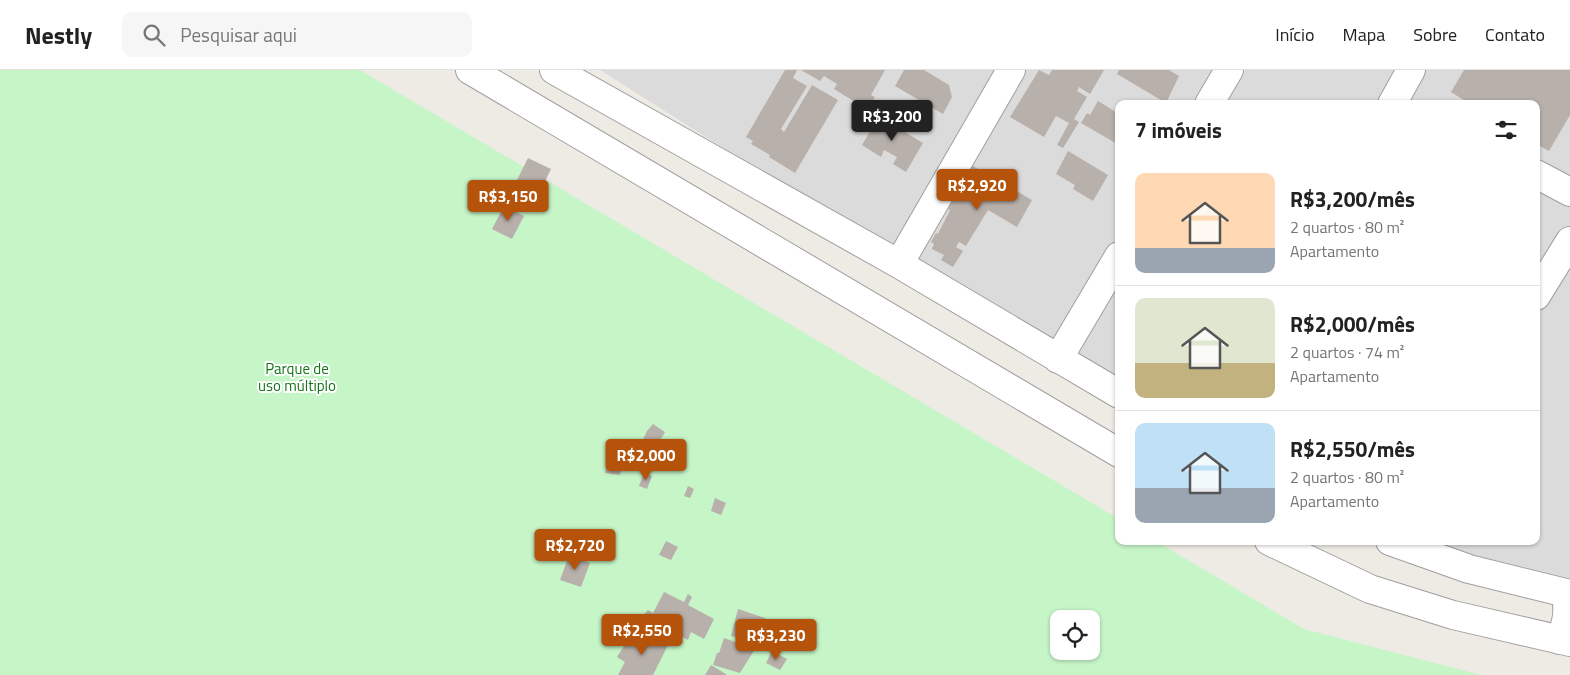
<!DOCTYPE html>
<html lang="pt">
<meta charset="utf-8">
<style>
:root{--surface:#fff;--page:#f6f6f6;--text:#222;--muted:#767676;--line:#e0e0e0;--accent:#b45309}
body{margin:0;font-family:"Titillium Web",sans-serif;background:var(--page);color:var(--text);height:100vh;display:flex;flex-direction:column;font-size:19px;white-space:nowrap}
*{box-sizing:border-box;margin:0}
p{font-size:16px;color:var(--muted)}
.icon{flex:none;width:28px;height:28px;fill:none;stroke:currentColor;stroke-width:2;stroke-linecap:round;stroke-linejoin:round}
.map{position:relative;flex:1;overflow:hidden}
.side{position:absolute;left:1115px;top:30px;width:425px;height:445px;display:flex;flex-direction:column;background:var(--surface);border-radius:10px;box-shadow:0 1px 4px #0004}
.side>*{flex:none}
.tools{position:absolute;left:1050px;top:540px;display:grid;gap:10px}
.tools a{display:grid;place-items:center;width:50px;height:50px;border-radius:10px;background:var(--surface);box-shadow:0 1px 4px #0004;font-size:25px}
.price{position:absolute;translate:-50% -42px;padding:0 11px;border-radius:5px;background:var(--accent);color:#fff;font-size:16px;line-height:32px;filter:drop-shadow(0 1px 2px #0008)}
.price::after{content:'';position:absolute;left:50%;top:30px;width:15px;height:11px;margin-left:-8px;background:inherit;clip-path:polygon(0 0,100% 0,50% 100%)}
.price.active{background:#222;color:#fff}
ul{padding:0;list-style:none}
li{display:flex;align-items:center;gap:15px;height:125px;padding:0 20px}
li+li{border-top:1px solid var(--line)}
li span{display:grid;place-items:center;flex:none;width:140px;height:100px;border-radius:10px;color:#555}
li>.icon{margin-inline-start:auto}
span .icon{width:60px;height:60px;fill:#fffc;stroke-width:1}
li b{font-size:21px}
h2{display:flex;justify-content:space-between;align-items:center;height:60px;padding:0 20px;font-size:21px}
header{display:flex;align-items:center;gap:30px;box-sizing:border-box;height:70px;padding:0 25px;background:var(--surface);border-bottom:1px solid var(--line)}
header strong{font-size:24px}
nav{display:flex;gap:28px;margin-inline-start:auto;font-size:18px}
.search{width:350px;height:45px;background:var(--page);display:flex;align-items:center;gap:12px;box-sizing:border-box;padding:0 18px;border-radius:10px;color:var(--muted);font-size:19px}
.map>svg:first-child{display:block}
.residential{fill:#dcdbdb}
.park{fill:#c6f5c8;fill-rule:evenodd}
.building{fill:#b8b0ab}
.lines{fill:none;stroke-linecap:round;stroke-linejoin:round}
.minor-casing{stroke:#9f9f9f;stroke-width:30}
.minor{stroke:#fff;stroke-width:28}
.labels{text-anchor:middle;stroke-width:4;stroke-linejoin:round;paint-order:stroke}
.park-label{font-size:15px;fill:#157418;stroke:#fff}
</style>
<header>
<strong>Nestly</strong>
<div class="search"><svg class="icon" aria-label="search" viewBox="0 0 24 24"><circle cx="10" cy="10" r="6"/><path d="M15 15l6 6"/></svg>Pesquisar aqui</div>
<nav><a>Início</a><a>Mapa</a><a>Sobre</a><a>Contato</a></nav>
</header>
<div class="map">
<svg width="1570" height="605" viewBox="0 0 1570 605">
<rect width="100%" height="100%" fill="#eeebe5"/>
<path class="residential" d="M 600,0 L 1570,0 L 1570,508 L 1439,477 L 1426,471 L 1536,471 L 1536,34 L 1119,34 L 1119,328 Z"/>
<path class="park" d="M 0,0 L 360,0 L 1119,449 L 1119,471 L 1156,471 L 1304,559 L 1481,605 L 0,605 ZM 1059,549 L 1091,549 L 1091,581 L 1059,581 Z"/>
<path class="building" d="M 785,0 L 797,0 L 793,8 L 807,16 L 781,59 L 784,62 L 812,15 L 838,30 L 795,103 L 769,87 L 770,85 L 751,74 L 753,71 L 746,67 Z
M 801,0 L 885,0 L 871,25 L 875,27 L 868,40 L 834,19 L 837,14 L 824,6 L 820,11 Z
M 904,0 L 924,0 L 949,15 L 952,27 L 943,44 L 895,16 Z
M 1039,0 L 1049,5 L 1052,0 L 1104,0 L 1090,24 L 1079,17 L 1077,21 L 1087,27 L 1074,49 L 1079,52 L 1063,78 L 1057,75 L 1069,53 L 1056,46 L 1044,67 L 1010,47 Z
M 1119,0 L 1169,0 L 1179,6 L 1166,33 L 1117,4 Z
M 1464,0 L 1570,0 L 1570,45 L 1549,81 L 1536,74 L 1536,34 L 1470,34 L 1451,22 Z
M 1098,31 L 1119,44 L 1119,75 L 1081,53 L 1087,43 L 1090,45 Z
M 868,40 L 923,73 L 906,102 L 893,94 L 897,87 L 884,80 L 881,87 L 862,75 L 875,53 L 864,46 Z
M 1068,81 L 1108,105 L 1093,131 L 1073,119 L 1075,115 L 1056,104 Z
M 528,88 L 551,99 L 536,130 L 513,118 Z
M 971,95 L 1032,130 L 1017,157 L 988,140 L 966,176 L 959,172 L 956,177 L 963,181 L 953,197 L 941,190 L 944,185 L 932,179 L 934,174 L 931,172 L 936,163 L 938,164 L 950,140 L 948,139 L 958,122 L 956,121 Z
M 504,136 L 524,146 L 512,169 L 492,159 Z
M 653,354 L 665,362 L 648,391 L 636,384 L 647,361 Z
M 609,381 L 624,387 L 620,405 L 605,403 Z
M 644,403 L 652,406 L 647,419 L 639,416 Z
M 688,416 L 694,419 L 690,428 L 684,426 Z
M 715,428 L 726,433 L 721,445 L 711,441 Z
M 666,471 L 678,477 L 671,490 L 659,485 Z
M 569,485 L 590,493 L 581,517 L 560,510 Z
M 664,522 L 684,532 L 688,524 L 692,527 L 688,535 L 714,549 L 704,569 L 691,562 L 688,570 L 649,550 L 650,548 L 644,544 L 648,540 L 653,543 Z
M 738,539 L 765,548 L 758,573 L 731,566 Z
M 640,562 L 668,575 L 653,605 L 618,605 L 625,592 L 617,587 L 626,573 L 632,576 Z
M 724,568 L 755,579 L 740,603 L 713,595 L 717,583 L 719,583 Z
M 772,581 L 787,589 L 780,600 L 766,593 Z
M 711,595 L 721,601 L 727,605 L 705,605 Z"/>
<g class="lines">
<g class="minor-casing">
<path id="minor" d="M 470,0 L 1119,383
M 554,0 L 899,194 L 1119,324
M 1209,34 L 1229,0
M 1392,34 L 1411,0
M 1536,104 L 1570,122
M 899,194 L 1011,0
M 1536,226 L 1570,171
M 1058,289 L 1119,186
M 1269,471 L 1370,519 L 1453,545 L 1570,572
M 1390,471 L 1469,499 L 1570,524
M 1559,570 C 1567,555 1569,542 1566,525"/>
</g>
<use href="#minor" class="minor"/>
</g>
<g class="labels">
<g class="park-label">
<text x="297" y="304">Parque de<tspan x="297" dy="17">uso múltiplo</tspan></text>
</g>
</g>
</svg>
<div class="tools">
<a><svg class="icon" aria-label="locate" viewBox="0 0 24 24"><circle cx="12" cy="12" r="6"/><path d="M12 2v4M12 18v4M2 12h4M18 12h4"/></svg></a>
</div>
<b class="price active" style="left:892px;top:72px">R$3,200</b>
<b class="price" style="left:977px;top:141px">R$2,920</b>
<b class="price" style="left:508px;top:152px">R$3,150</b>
<b class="price" style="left:646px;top:411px">R$2,000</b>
<b class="price" style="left:575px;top:501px">R$2,720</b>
<b class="price" style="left:642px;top:586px">R$2,550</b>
<b class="price" style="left:776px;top:591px">R$3,230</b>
<section class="side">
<h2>7 imóveis<svg class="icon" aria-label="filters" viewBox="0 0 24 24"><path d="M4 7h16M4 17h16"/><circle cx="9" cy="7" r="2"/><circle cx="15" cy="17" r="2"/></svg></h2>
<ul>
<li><span style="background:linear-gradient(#ffd9b3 75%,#9aa5b1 0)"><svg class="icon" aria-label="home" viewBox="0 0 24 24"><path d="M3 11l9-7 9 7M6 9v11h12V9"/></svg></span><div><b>R$3,200/mês</b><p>2 quartos · 80 m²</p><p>Apartamento</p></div></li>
<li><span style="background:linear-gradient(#dfe7d0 65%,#c2b280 0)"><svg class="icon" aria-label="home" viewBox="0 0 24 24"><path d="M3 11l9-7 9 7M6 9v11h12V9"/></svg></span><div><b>R$2,000/mês</b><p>2 quartos · 74 m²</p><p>Apartamento</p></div></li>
<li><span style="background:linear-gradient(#bfe0f5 65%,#9aa5b1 0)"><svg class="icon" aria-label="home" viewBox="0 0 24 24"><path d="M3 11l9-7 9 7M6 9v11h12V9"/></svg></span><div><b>R$2,550/mês</b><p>2 quartos · 80 m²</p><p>Apartamento</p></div></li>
</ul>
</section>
</div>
